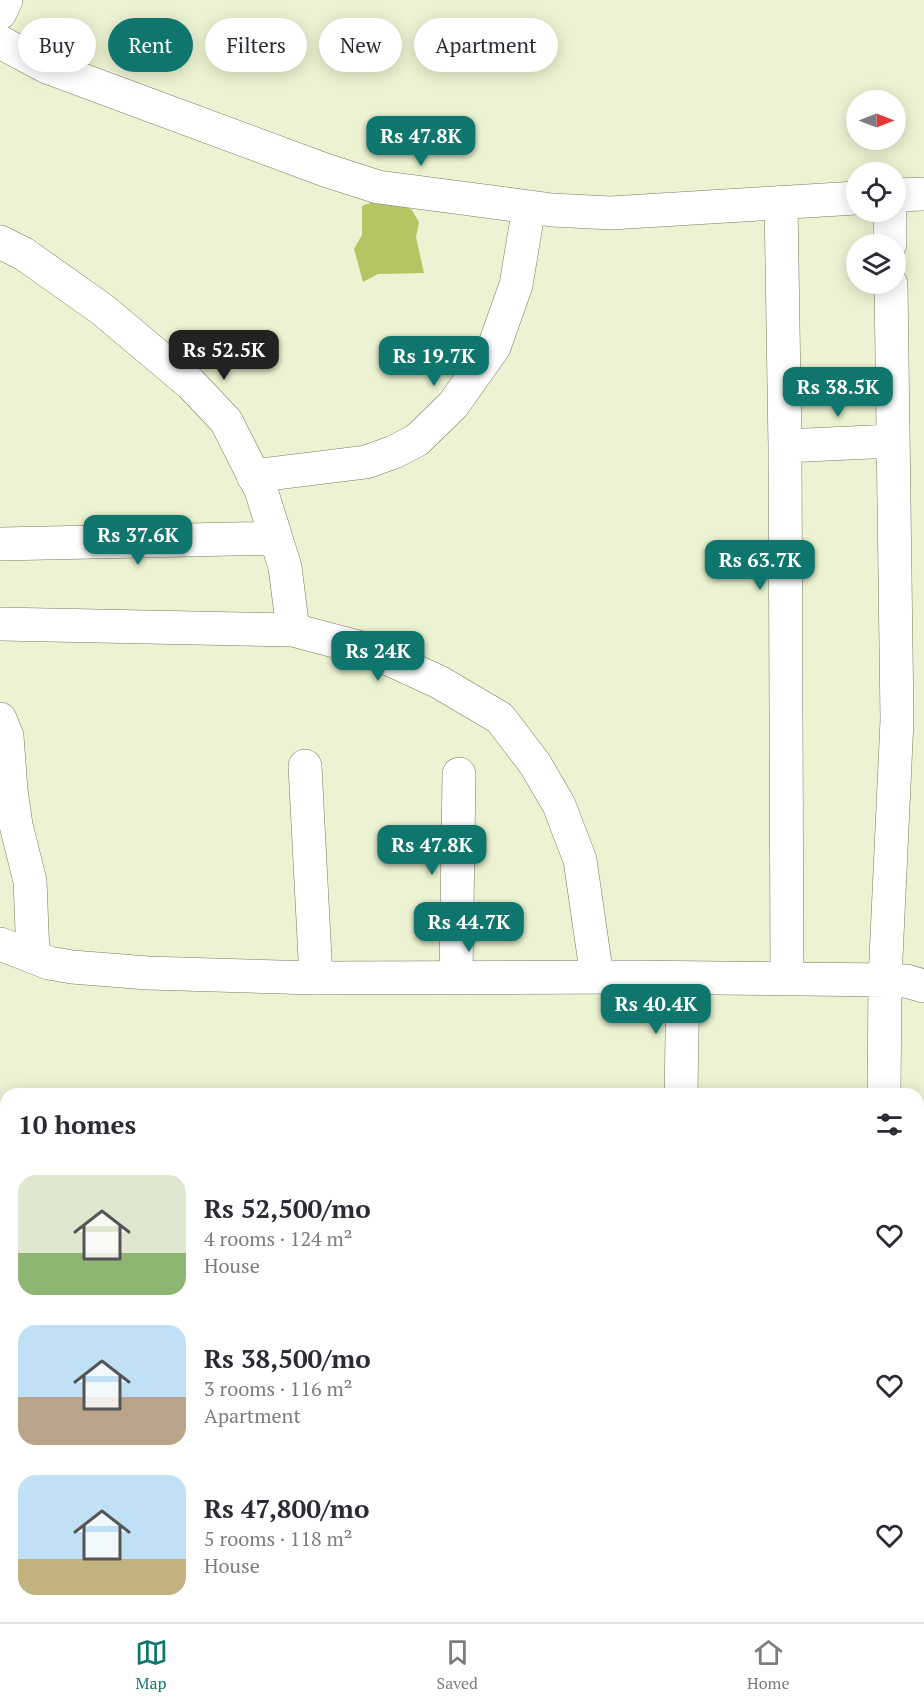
<!DOCTYPE html>
<meta charset="utf-8">
<style>
:root{--surface:#fff;--page:#f2f2f3;--text:#2b2b33;--muted:#7c7c81;--line:#e1e1e2;--accent:#0f766e}
body{margin:0;font-family:"PT Serif",serif;background:var(--page);color:var(--text);height:100vh;display:flex;flex-direction:column;font-size:22px;white-space:nowrap}
*{box-sizing:border-box;margin:0}
p{font-size:20px;color:var(--muted)}
.icon{flex:none;width:33px;height:33px;fill:none;stroke:currentColor;stroke-width:2;stroke-linecap:round;stroke-linejoin:round}
.map{position:relative;flex:1;overflow:hidden}
.side{position:absolute;left:0px;top:1088px;width:924px;height:536px;display:flex;flex-direction:column;background:var(--surface);border-radius:18px 18px 0 0;box-shadow:0 3px 15px #0003}
.side>*{flex:none}
.banner{position:absolute;left:18px;top:18px;width:600px;height:54px;display:flex;gap:12px}
.needle{width:39px;rotate:90deg}
.buttons{position:absolute;left:846px;top:90px;display:grid;gap:12px}
.buttons a{display:grid;place-items:center;width:60px;height:60px;border-radius:50%;background:var(--surface);box-shadow:0 3px 15px #0003;font-size:30px}
.price{position:absolute;translate:-50% -51px;padding:0 14px;border-radius:12px;background:var(--accent);color:#fff;font-size:20px;line-height:39px;filter:drop-shadow(0 2px 3px #0008)}
.price::after{content:'';position:absolute;left:50%;top:36px;width:18px;height:14px;margin-left:-9px;background:inherit;clip-path:polygon(0 0,100% 0,50% 100%)}
.price.selected{background:#222;color:#fff}
ul{padding:0;list-style:none}
li{display:flex;align-items:center;gap:18px;height:150px;padding:0 18px}
li span{display:grid;place-items:center;flex:none;width:168px;height:120px;border-radius:18px;color:#555}
li>.icon{margin-inline-start:auto}
span .icon{width:72px;height:72px;fill:#fffc;stroke-width:1}
li b{font-size:26px}
h2{display:flex;justify-content:space-between;align-items:center;height:72px;padding:0 18px;font-size:26px}
.tag{padding:0 21px;border-radius:27px;background:var(--surface);box-shadow:0 3px 15px #0003;font-size:21px;line-height:54px}
.tag.selected{background:var(--accent);color:#fff}
.menu{display:flex;justify-content:space-around;align-items:center;height:84px;border-top:2px solid var(--line);background:var(--surface);font-size:16px;color:var(--muted)}
.menu a{display:grid;justify-items:center;gap:3px}
.menu .selected{color:var(--accent)}
.map>svg:first-child{display:block}
.water{fill:#b5c564}
.building{fill:url(#building-hatch);stroke:#646a4c;stroke-width:1.5}
.lines{fill:none;stroke-linecap:round;stroke-linejoin:round}
.minor-casing{stroke:#777c5e;stroke-width:34}
.minor{stroke:#fff;stroke-width:33}
</style>
<div class="map">
<svg width="924" height="1622" viewBox="0 0 924 1622">
<defs>
<pattern id="building-hatch" width="6" height="6" patternUnits="userSpaceOnUse" patternTransform="scale(1.5)"><rect width="6" height="6" fill="#aeb595"/><path d="M-1 1l2-2M0 6l6-6M5 7l2-2" fill="none" stroke="#8e947a"/></pattern>
</defs>
<rect width="100%" height="100%" fill="#ecf3d2"/>
<path class="water" d="M 389,196 L 412,210 L 419,222 L 416,237 L 424,273 L 378,274 L 363,282 L 354,249 L 362,235 L 362,206 Z"/>
<path class="building" d="M 918,1245 L 924,1245 L 924,1281 L 918,1281 Z
M 918,1288 L 924,1288 L 924,1332 L 918,1332 Z
M 921,1344 L 924,1344 L 924,1371 L 921,1371 Z
M 918,1374 L 924,1374 L 924,1414 L 918,1414 Z
M 918,1423 L 924,1423 L 924,1480 L 918,1480 Z
M 918,1573 L 924,1573 L 924,1622 L 891,1622 L 891,1617 L 918,1617 Z
M 262,1617 L 315,1617 L 315,1622 L 263,1622 Z
M 344,1617 L 367,1617 L 367,1622 L 344,1622 Z
M 371,1617 L 389,1617 L 389,1622 L 371,1622 Z
M 391,1617 L 416,1617 L 416,1622 L 391,1622 Z
M 421,1617 L 440,1617 L 440,1622 L 421,1622 Z
M 446,1617 L 489,1617 L 489,1622 L 446,1622 Z
M 535,1617 L 557,1617 L 557,1622 L 535,1622 Z"/>
<g class="lines">
<g class="minor-casing">
<path id="minor" d="M 0,13 L 6,0
M 0,42 L 47,67 L 325,170 L 378,187 L 552,210 L 611,213 L 856,198
M 896,195 L 924,194
M 781,202 L 785,446 L 787,979
M 890,212 L 890,244
M 0,242 L 24,254 L 103,310 L 191,384 L 226,421 L 261,490 L 285,567 L 293,630
M 785,446 L 893,441
M 253,476 L 366,462 L 394,452 L 417,440 L 453,405 L 494,347 L 516,285 L 529,207
M 0,544 L 275,538
M 0,624 L 293,630 L 369,650 L 439,682 L 500,718 L 535,764 L 559,805 L 580,860 L 597,977
M 0,719 L 7,736 L 11,790 L 16,825 L 30,881 L 33,956
M 305,766 L 316,978
M 0,944 L 49,963 L 72,967 L 148,973 L 316,978 L 632,977 L 885,980 L 906,981 L 924,986
M 456,978 L 459,774
M 681,1094 L 683,978
M 884,1094 L 885,980 L 897,720 L 891,284
M 684,1617 L 684,1622
M 884,1622 L 884,1617"/>
</g>
<use href="#minor" class="minor"/>
</g>
</svg>
<div class="buttons">
<a><svg class="needle" viewBox="-14 -14 28 28"><path d="M0-13l5 13h-10z" fill="#e53935"/><path d="M0 13l5-13h-10z" fill="#7c7c81"/></svg></a>
<a><svg class="icon" aria-label="locate" viewBox="0 0 24 24"><circle cx="12" cy="12" r="6"/><path d="M12 2v4M12 18v4M2 12h4M18 12h4"/></svg></a>
<a><svg class="icon" aria-label="layers" viewBox="0 0 24 24"><path d="M12 4l9 5-9 5-9-5zM3 14l9 5 9-5"/></svg></a>
</div>
<b class="price" style="left:421px;top:167px">Rs 47.8K</b>
<b class="price selected" style="left:224px;top:381px">Rs 52.5K</b>
<b class="price" style="left:434px;top:387px">Rs 19.7K</b>
<b class="price" style="left:838px;top:418px">Rs 38.5K</b>
<b class="price" style="left:138px;top:566px">Rs 37.6K</b>
<b class="price" style="left:760px;top:591px">Rs 63.7K</b>
<b class="price" style="left:378px;top:682px">Rs 24K</b>
<b class="price" style="left:432px;top:876px">Rs 47.8K</b>
<b class="price" style="left:469px;top:953px">Rs 44.7K</b>
<b class="price" style="left:656px;top:1035px">Rs 40.4K</b>
<div class="banner">
<a class="tag">Buy</a>
<a class="tag selected">Rent</a>
<a class="tag">Filters</a>
<a class="tag">New</a>
<a class="tag">Apartment</a>
</div>
<section class="side">
<h2>10 homes<svg class="icon" aria-label="filters" viewBox="0 0 24 24"><path d="M4 7h16M4 17h16"/><circle cx="9" cy="7" r="2"/><circle cx="15" cy="17" r="2"/></svg></h2>
<ul>
<li><span style="background:linear-gradient(#dfe7d0 65%,#8fb573 0)"><svg class="icon" aria-label="home" viewBox="0 0 24 24"><path d="M3 11l9-7 9 7M6 9v11h12V9"/></svg></span><div><b>Rs 52,500/mo</b><p>4 rooms · 124 m²</p><p>House</p></div><svg class="icon" aria-label="heart" viewBox="0 0 24 24"><path d="M12 20l-8-8c-3-5 5-10 8-4 3-6 11-1 8 4z"/></svg></li>
<li><span style="background:linear-gradient(#bfe0f5 60%,#b9a48a 0)"><svg class="icon" aria-label="home" viewBox="0 0 24 24"><path d="M3 11l9-7 9 7M6 9v11h12V9"/></svg></span><div><b>Rs 38,500/mo</b><p>3 rooms · 116 m²</p><p>Apartment</p></div><svg class="icon" aria-label="heart" viewBox="0 0 24 24"><path d="M12 20l-8-8c-3-5 5-10 8-4 3-6 11-1 8 4z"/></svg></li>
<li><span style="background:linear-gradient(#bfe0f5 70%,#c2b280 0)"><svg class="icon" aria-label="home" viewBox="0 0 24 24"><path d="M3 11l9-7 9 7M6 9v11h12V9"/></svg></span><div><b>Rs 47,800/mo</b><p>5 rooms · 118 m²</p><p>House</p></div><svg class="icon" aria-label="heart" viewBox="0 0 24 24"><path d="M12 20l-8-8c-3-5 5-10 8-4 3-6 11-1 8 4z"/></svg></li>
</ul>
</section>
</div>
<nav class="menu">
<a class="selected"><svg class="icon" aria-label="map" viewBox="0 0 24 24"><path d="M3 6l6-2 6 2 6-2v14l-6 2-6-2-6 2zM9 4v14M15 6v14"/></svg>Map</a>
<a><svg class="icon" aria-label="saved" viewBox="0 0 24 24"><path d="M7 4h10v16l-5-4-5 4z"/></svg>Saved</a>
<a><svg class="icon" aria-label="home" viewBox="0 0 24 24"><path d="M3 11l9-7 9 7M6 9v11h12V9"/></svg>Home</a>
</nav>
